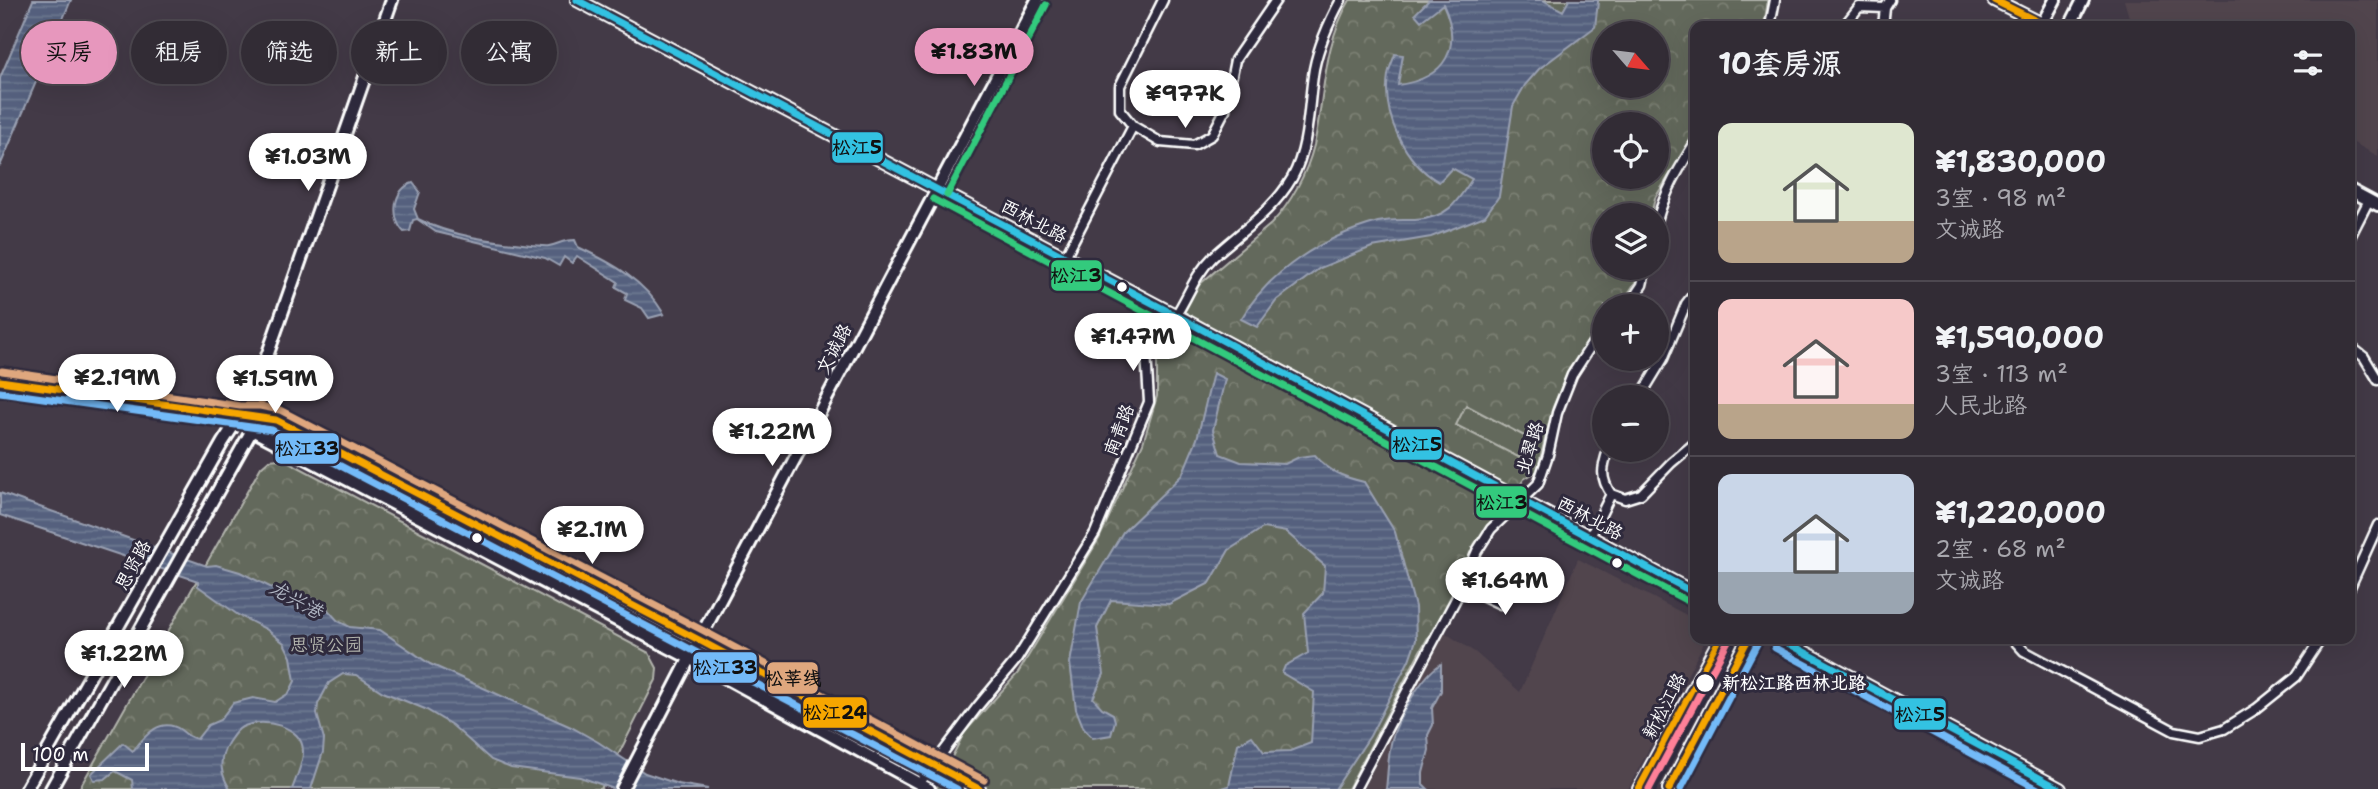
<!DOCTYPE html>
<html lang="zh">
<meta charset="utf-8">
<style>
:root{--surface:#322c35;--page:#3d3841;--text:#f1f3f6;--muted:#a8a7ad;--line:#4d4850;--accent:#e797bd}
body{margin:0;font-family:"Shantell Sans","LXGW WenKai TC",sans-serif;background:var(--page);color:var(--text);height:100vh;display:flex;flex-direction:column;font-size:26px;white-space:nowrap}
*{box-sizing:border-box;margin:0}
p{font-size:23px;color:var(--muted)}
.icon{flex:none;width:38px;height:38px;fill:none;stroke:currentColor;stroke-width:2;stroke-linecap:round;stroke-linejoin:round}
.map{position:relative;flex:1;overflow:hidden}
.details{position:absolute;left:1690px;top:21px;width:665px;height:623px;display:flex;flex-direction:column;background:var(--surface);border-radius:14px;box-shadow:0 7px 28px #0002,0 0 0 2px var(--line)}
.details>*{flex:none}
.top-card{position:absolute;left:21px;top:21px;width:665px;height:63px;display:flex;gap:14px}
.needle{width:46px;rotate:118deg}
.fabs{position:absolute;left:1592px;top:21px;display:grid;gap:14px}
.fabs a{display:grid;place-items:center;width:77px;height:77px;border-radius:50%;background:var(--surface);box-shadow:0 7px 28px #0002,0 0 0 2px var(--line);font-size:35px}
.scale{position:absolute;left:21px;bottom:18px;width:128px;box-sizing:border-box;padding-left:7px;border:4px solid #fff;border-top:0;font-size:19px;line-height:24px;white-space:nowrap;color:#fff;-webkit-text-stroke:5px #2f2a3d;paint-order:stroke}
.price{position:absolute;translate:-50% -60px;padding:0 16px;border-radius:24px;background:#fff;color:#222;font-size:23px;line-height:46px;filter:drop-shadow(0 2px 4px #0008)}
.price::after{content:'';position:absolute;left:50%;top:42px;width:21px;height:16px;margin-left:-10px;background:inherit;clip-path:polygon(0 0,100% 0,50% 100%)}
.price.active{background:var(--accent);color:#111}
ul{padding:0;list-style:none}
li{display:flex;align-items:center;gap:21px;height:175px;padding:0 28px}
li+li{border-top:2px solid var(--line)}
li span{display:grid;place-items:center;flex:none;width:196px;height:140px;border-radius:14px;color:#555}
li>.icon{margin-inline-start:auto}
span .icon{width:84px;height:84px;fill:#fffc;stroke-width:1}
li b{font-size:30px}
h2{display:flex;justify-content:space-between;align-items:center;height:84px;padding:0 28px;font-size:30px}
.chip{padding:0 24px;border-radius:32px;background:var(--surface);box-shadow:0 7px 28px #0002,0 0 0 2px var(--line);font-size:24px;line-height:63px}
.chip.active{background:var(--accent);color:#111}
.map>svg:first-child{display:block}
.built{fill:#51454e}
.park{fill:url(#park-crowns);stroke:#b2b4ad;stroke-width:2;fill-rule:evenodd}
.garden{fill:#64695b;stroke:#b2b4ad;stroke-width:2}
.water{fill:url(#water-rules);stroke:#99a0b2;stroke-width:2}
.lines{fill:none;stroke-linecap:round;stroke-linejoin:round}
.street-casing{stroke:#fff;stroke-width:13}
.secondary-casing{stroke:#fff;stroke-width:16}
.street{stroke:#2f2a3d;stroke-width:8}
.secondary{stroke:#2f2a3d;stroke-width:10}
.bus-1-casing{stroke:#2f2a3d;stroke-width:12}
.bus-2-casing{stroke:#2f2a3d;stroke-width:12}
.bus-3-casing{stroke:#2f2a3d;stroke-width:12}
.bus-4-casing{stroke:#2f2a3d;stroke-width:12}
.bus-5-casing{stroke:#2f2a3d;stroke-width:12}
.bus-1{stroke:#33c2e2;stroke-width:7}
.bus-2{stroke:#73baf8;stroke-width:7}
.bus-3{stroke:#f7a600;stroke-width:7}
.bus-4{stroke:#33ca7d;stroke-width:7}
.bus-5{stroke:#dfa77e;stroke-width:7}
.tram-1-casing{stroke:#2f2a3d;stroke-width:12}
.tram-1{stroke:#ff8098;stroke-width:7}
.bus-dot{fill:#fff;stroke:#2f2a3d;stroke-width:2.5}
.labels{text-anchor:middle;stroke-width:6;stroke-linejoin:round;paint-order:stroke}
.street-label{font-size:18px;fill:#fff;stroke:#2f2a3d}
.park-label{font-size:18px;fill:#b2b4ad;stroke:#2f2a3d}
.stop-label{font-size:18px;font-weight:bold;fill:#fff;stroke:#2f2a3d;text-anchor:start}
.water-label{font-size:19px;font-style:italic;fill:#b2b8c5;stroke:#2f2a3d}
.line-badge{stroke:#2f2a3d;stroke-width:2.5}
.pale-badge-label{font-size:19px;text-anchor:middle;font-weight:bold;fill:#111}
</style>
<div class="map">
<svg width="2378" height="789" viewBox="0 0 2378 789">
<defs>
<pattern id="park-crowns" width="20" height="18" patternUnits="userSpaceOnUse" patternTransform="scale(1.75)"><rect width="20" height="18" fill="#64695b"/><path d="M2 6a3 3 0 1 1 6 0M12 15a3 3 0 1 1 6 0" fill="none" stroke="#7b8074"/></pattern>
<pattern id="water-rules" width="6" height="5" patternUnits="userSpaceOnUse" patternTransform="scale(1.75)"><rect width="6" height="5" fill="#55617e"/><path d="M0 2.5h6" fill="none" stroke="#6e7991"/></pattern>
</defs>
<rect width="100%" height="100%" fill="#433a47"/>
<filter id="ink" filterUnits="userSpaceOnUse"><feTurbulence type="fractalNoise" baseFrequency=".0143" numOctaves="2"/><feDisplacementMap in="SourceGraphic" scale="14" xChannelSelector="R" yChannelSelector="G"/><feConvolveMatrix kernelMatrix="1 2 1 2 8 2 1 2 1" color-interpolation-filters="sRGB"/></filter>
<g filter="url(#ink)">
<path class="built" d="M 2124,0 L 2378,0 L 2378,156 L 2350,141 L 2350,26 L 2134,26 L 2131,24 Z
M 1578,559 L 1696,620 L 1696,639 L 1706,639 L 1628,789 L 1363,789 L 1444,632 L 1476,653 L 1520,692 Z"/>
<path class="park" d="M 1350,0 L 1768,0 L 1764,26 L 1696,26 L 1696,133 L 1655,198 L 1651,215 L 1605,215 L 1605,268 L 1640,268 L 1638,278 L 1620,306 L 1605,306 L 1605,323 L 1569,369 L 1553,407 L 1537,471 L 1524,479 L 1500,515 L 1477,541 L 1454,594 L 1420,651 L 1348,789 L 936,789 L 964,733 L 1018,673 L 1099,539 L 1143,443 L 1157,396 L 1157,351 L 1200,284 L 1271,224 C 1291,203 1307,173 1314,145 C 1325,95 1323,44 1350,0 ZM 1605,33 L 1657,33 L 1657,86 L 1605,86 ZM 1605,124 L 1657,124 L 1657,177 L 1605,177 Z
M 280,459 L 289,462 L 649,653 L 657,668 L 656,680 L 601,789 L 79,789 L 261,467 L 269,460 Z"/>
<path class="garden" d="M 1466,405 L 1530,439 L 1520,458 L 1456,425 Z"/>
<path class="water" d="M 33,0 L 71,0 L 0,166 L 0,78 Z
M 1429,0 L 1543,0 L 1563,11 L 1569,0 L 1598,0 L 1598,2 L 1595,27 L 1539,69 L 1525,85 L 1513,106 L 1499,196 L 1485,216 L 1431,237 L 1372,247 L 1320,268 L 1277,300 L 1257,327 L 1241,319 C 1270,270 1323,237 1378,222 C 1391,219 1402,220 1415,220 C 1447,218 1456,204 1472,179 L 1452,168 L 1439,182 C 1404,162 1382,115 1388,75 C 1389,68 1393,61 1395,54 L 1403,55 L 1398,85 C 1446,78 1463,48 1443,4 L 1421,21 L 1415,14 Z
M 413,183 L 420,192 L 414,209 L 418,219 C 453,237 493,241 532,245 C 537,245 544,247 549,246 C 559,244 563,240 575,240 L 578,247 C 612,263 644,280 664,314 L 649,318 L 642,308 L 625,300 L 627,293 L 616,287 L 618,282 L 577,256 L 572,263 L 564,257 L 559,266 L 545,258 L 436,232 L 417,219 L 413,220 L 410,231 L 404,232 C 390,219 393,188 413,183 Z
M 1213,373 L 1225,379 L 1213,430 L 1220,454 L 1241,462 L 1285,464 L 1299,457 L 1315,455 C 1329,472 1343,477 1364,482 L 1395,532 L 1415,607 L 1416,640 L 1409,660 L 1370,736 L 1335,789 L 1219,789 L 1229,786 L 1238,744 L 1252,736 L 1264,752 L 1290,751 L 1311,743 L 1314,692 L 1282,673 L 1285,666 L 1308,653 L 1304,613 L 1323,593 L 1325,566 L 1286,532 L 1263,528 L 1229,550 L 1210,583 L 1169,604 L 1111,600 L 1097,628 L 1104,674 L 1093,698 L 1102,708 L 1113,714 L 1115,721 L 1111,735 L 1093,738 L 1084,729 L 1076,709 L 1070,663 L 1081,602 L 1123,532 L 1182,475 L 1197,439 Z
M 0,493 L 207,566 L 216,565 L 240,572 L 276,590 L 319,600 L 338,621 L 350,627 L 380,630 L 430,664 L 571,727 L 598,742 L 645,773 L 678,784 L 708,789 L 614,789 L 580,777 L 511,768 L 491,760 L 452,725 L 425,709 L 383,692 L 356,675 L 343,674 L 329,683 L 318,704 L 317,714 L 324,739 L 323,752 L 311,789 L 292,789 C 296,779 303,763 303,752 C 304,725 261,717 242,727 C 236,730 232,737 228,743 C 218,760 220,773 230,789 L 133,789 L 132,780 L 115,771 L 105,779 L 94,780 L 91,774 L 123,743 L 133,751 C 145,736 160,716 181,730 C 187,735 189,737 197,739 L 208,725 L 220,720 L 233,703 L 253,698 L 275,702 L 289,693 L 295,681 L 291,657 L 284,643 L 266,629 L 238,615 L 198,586 L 198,581 L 0,515 Z
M 1441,664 L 1441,691 L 1432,708 L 1433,725 L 1428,735 L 1429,750 L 1423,773 L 1423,784 L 1428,789 L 1386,789 C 1388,773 1388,754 1392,739 C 1398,718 1422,675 1441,664 Z"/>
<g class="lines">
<g class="street-casing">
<path id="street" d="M 1163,0 L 1120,86 L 1120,110 L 1133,126 L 1160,142 L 1194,145 L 1212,135 L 1225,110 L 1235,60 L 1276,0
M 1770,26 L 1775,0
M 1844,26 L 1859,7 L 1885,8
M 1883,26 L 1885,8 L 1890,0
M 1657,221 C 1665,191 1680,167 1696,141
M 2350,237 L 2369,200
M 1065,257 L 1133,126
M 1628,306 L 1642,285 L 1646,268
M 2350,346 L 2364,357 L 2378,380
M 1640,397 L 1663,359 L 1686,304 L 1696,291
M 1608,450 C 1602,468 1600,478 1611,494
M 1590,537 L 1611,494 L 1625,499 L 1641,494 L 1671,463 L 1696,442
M 1462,586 L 1500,604 L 1519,566
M 2350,587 L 2378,525
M 2013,639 L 2024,651 L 2174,731 L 2200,736 L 2224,729 L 2256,709 L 2296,677 L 2321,639
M 919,784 L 978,706 L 1017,659 L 1095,533 L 1149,402 L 1146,352 C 1155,339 1167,328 1176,315 C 1190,293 1194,276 1213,257 C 1240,232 1273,211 1292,178 C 1310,145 1308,105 1314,69 C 1319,44 1329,22 1341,0
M 1355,789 L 1458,595 L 1477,551 L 1491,529 L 1538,484 L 1548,455 L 1557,413 L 1572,375 L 1594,341 L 1605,330"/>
</g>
<g class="secondary-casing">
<path id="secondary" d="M 577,0 L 1175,315 L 1696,594
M 1994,0 L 2046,26
M 2041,26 L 2055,0
M 2070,26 L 2083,0
M 2350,190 L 2378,205
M 0,381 L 239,416 L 259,416 L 276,420 L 699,640 L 979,789
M 239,416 L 252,430 L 691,659 L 929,789
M 1780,639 L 2060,789
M 26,789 L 223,442 L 253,396 L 392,0
M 51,789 L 252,430 L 259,416 L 253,396
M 622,789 L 699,640 L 1037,0
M 1639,789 L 1720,639
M 1669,789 L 1748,639"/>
</g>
<use href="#street" class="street"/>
<use href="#secondary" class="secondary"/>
<g class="bus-1-casing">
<path id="bus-1" d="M 577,0 L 1175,315 L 1696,594
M 1780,639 L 2060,789"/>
</g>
<g class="bus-2-casing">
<path id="bus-2" d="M 0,392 L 272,430 L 957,789
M 1775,648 L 2038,789
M 1651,789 L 1729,644
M 1681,789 L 1757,644"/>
</g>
<g class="bus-3-casing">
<path id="bus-3" d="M 1994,0 L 2046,26
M 0,381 L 276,420 L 699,640 L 979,789
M 1639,789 L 1720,639
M 1669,789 L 1748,639"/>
</g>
<g class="bus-4-casing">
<path id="bus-4" d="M 947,195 L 1046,5
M 933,199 L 1691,603"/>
</g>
<g class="bus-5-casing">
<path id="bus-5" d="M 2,371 L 240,406 L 260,406 L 280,410 L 704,631 L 984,780"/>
</g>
<use href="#bus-1" class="bus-1"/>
<use href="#bus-2" class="bus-2"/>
<use href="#bus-3" class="bus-3"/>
<use href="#bus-4" class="bus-4"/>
<use href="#bus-5" class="bus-5"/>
<g class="tram-1-casing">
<path id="tram-1" d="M 1649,789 L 1729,639"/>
</g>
<use href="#tram-1" class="tram-1"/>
</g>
</g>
<g class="bus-dot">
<circle cx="1122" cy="287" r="6"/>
<circle cx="477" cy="538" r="6"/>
<circle cx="1617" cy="563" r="6"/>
<circle cx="1705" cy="683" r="10"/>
</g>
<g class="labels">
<g class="street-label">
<text transform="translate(1034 221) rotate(28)" y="6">西林北路</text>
<text transform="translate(834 349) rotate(-62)" y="6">文诚路</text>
<text transform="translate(1119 430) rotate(-69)" y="6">南青路</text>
<text transform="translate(1530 448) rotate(-73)" y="6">北翠路</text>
<text transform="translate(1590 518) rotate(28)" y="6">西林北路</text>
<text transform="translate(133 565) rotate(-61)" y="6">思贤路</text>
<text transform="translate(1664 706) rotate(-62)" y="6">新松江路</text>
</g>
<g class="park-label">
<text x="326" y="651">思贤公园</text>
</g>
<g class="stop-label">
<text x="1722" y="689">新松江路西林北路</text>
</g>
<g class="water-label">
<text transform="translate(296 599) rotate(29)" y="7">龙兴港</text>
</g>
</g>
<g class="line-badge">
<rect x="831" y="131" width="53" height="33" rx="7" fill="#33c2e2"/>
<rect x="1050" y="259" width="53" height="33" rx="7" fill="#33ca7d"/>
<rect x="1390" y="428" width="53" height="33" rx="7" fill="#33c2e2"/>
<rect x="274" y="432" width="66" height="33" rx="7" fill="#73baf8"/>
<rect x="1475" y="485" width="53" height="34" rx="7" fill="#33ca7d"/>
<rect x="692" y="651" width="66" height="33" rx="7" fill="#73baf8"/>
<rect x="766" y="661" width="53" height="34" rx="7" fill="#dfa77e"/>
<rect x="802" y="696" width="66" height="33" rx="7" fill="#f7a600"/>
<rect x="1893" y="697" width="54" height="34" rx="7" fill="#33c2e2"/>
</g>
<g class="pale-badge-label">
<text x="857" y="154">松江5</text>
<text x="1076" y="282">松江3</text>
<text x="1417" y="451">松江5</text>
<text x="307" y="455">松江33</text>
<text x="1502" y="509">松江3</text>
<text x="725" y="674">松江33</text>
<text x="793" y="685">松莘线</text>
<text x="835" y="719">松江24</text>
<text x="1920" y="721">松江5</text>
</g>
</svg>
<div class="fabs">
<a><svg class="needle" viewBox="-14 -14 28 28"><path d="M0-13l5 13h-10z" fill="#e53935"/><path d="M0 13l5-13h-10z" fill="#a8a7ad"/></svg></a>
<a><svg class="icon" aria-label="locate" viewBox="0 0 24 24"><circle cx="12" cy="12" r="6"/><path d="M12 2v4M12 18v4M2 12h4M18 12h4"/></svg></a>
<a><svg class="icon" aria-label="layers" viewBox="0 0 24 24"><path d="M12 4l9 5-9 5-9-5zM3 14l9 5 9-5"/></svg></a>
<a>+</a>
<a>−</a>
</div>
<div class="scale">100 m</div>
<b class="price active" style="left:974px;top:88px">¥1.83M</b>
<b class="price" style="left:1185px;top:130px">¥977K</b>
<b class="price" style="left:308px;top:193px">¥1.03M</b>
<b class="price" style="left:1133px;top:373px">¥1.47M</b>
<b class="price" style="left:117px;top:414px">¥2.19M</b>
<b class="price" style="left:275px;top:415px">¥1.59M</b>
<b class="price" style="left:772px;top:468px">¥1.22M</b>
<b class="price" style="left:592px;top:566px">¥2.1M</b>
<b class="price" style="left:1505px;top:617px">¥1.64M</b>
<b class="price" style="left:124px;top:690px">¥1.22M</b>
<div class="top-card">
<a class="chip active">买房</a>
<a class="chip">租房</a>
<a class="chip">筛选</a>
<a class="chip">新上</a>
<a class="chip">公寓</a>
</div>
<section class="details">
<h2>10套房源<svg class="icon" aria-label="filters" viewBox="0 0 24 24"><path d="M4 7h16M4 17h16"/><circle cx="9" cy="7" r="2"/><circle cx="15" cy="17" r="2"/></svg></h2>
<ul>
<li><span style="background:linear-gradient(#dfe7d0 70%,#b9a48a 0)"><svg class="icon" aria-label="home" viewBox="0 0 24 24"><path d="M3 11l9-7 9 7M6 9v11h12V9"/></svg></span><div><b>¥1,830,000</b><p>3室 · 98 m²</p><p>文诚路</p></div></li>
<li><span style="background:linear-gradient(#f6c9c9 75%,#b9a48a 0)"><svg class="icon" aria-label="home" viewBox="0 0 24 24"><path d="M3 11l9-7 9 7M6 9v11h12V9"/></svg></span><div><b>¥1,590,000</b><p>3室 · 113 m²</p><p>人民北路</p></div></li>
<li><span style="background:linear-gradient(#c9d6e8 70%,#9aa5b1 0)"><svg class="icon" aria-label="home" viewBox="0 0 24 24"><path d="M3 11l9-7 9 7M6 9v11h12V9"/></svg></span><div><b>¥1,220,000</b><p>2室 · 68 m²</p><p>文诚路</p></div></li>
</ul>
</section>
</div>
